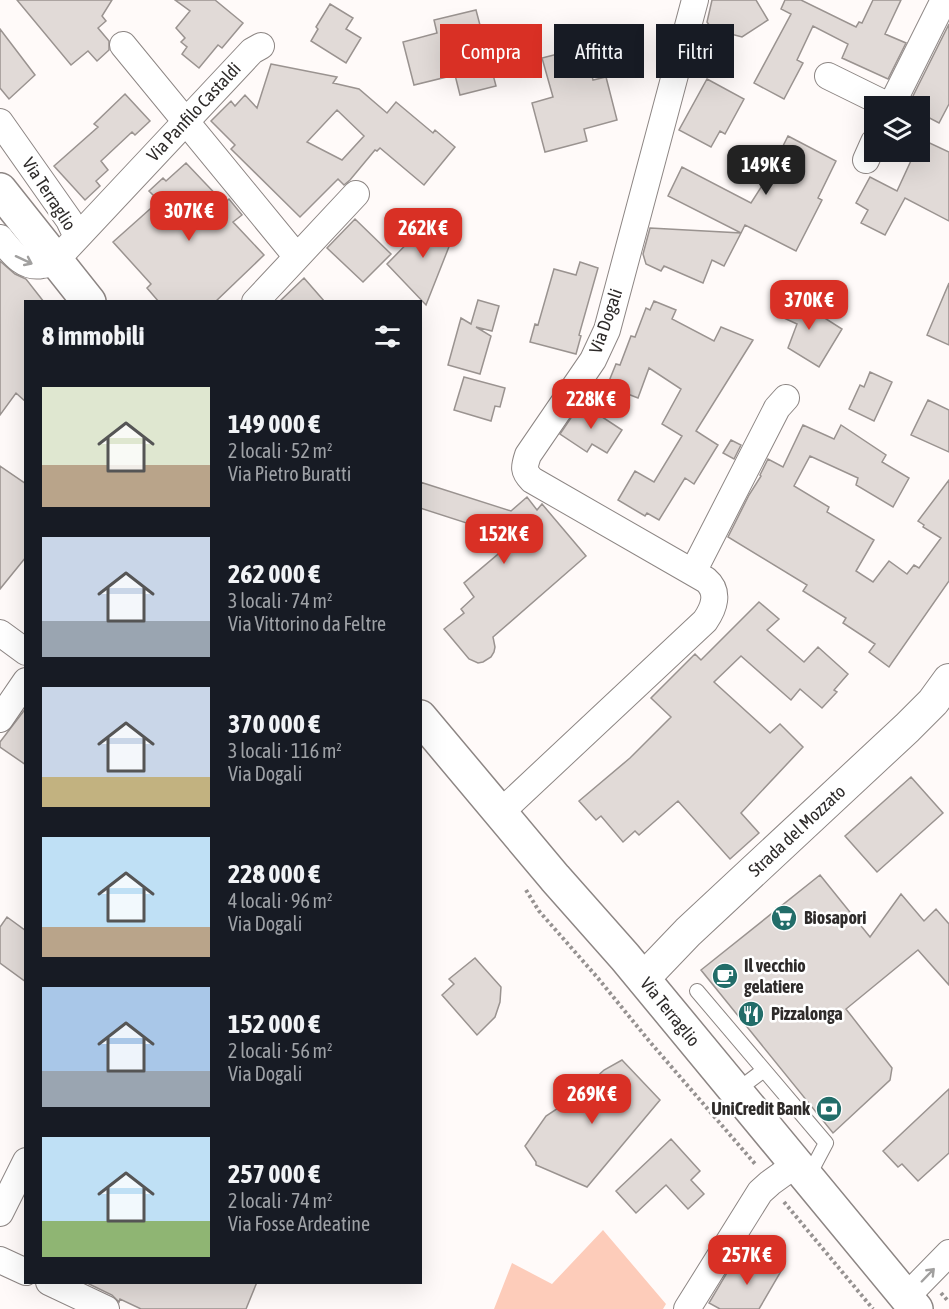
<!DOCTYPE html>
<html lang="it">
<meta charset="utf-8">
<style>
:root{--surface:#171b24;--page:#242831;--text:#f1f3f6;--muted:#9ea1a6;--accent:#d93025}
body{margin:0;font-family:"Asap Condensed",sans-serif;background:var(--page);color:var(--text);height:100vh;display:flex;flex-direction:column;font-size:22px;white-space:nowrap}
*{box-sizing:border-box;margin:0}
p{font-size:20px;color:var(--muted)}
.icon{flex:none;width:33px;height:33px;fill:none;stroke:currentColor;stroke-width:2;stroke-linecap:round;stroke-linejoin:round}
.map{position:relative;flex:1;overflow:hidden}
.sheet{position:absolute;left:24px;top:300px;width:398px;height:984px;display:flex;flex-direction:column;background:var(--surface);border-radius:0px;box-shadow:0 6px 24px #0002}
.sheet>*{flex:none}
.top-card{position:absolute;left:440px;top:24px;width:418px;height:54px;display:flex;gap:12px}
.buttons{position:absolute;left:864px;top:96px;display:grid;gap:12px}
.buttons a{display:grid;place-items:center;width:66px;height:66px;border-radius:0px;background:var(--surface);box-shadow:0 6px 24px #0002;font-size:30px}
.price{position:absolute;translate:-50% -51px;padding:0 14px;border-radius:12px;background:var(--accent);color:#fff;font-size:20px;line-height:39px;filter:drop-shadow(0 2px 3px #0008)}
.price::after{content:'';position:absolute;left:50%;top:36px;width:18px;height:14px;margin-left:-9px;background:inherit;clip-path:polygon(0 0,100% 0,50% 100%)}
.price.on{background:#222;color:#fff}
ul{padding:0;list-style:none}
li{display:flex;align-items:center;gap:18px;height:150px;padding:0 18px}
li span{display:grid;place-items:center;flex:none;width:168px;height:120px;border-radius:0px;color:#555}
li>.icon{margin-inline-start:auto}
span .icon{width:72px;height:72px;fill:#fffc;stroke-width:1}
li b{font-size:26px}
h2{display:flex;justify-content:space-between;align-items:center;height:72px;padding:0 18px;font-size:26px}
.chip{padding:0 21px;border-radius:0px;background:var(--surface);box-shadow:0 6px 24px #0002;font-size:21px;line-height:54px}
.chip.on{background:var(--accent);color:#fff}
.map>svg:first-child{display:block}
.green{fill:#fdccba}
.building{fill:#e1dad7;stroke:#9a9390;stroke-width:1.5;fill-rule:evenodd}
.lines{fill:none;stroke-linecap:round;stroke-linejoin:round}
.service-casing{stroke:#8d8684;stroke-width:16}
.minor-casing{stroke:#8d8684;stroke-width:28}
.tertiary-casing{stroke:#8d8684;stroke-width:34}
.primary-casing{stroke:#8d8684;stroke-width:36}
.path{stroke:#969291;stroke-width:4;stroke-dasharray:3 3;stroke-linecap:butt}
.service{stroke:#fff;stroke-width:14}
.minor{stroke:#fff;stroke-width:26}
.tertiary{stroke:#fff;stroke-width:32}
.primary{stroke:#fff;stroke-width:33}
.oneway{stroke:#a1a09f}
.labels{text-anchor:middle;stroke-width:5;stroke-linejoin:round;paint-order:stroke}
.street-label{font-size:18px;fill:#2e2b2a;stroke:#fff}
.poi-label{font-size:18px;font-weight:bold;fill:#2e2b2a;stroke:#fff;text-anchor:start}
</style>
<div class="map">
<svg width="949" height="1309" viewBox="0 0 949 1309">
<rect width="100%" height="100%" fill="#fffaf9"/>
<path class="green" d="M 603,1230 L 666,1304 L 663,1309 L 494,1309 L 512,1263 L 552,1284 Z"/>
<path class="building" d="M 17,0 L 112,0 L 102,16 L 106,21 L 98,28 L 109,41 L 109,50 L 97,61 L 88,51 L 71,65 Z
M 175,0 L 215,0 L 243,23 L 222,48 L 218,45 L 199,68 L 182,54 L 187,47 L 181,42 L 185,38 L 176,28 L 190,11 Z
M 712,0 L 756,0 L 768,20 L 742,37 L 712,29 L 707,22 Z
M 785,0 L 801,0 L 856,27 L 859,22 L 862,23 L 873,0 L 901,0 L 885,34 L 906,43 L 888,79 L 842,58 L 848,44 L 813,26 L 797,60 L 803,63 L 784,99 L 754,83 L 791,14 L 781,9 Z
M 330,4 L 353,18 L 346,29 L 361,38 L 346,63 L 311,41 L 318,29 L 316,27 Z
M 476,10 L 496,86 L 460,95 L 455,75 L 414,85 L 403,42 L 437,33 L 434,20 Z
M 949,24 L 949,104 L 939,123 L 920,113 L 920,106 L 908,106 Z
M 0,29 L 35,75 L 9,99 L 0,88 Z
M 585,47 L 593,80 L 606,77 L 617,120 L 584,129 L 587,141 L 545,152 L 532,103 L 553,97 L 542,58 Z
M 271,64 L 337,77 L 333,83 L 359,89 L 387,113 L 396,102 L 433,133 L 435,130 L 455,147 L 424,185 L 380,148 L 377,151 L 375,150 L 350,180 L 344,185 L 338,179 L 300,217 L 231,149 L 235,145 L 211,121 L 231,101 L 235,106 L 245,95 L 257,108 ZM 337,110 L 364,136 L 342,160 L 307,142 Z
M 707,79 L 744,99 L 725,134 L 720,131 L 711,147 L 679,130 Z
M 125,94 L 150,121 L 135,135 L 132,132 L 101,161 L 108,170 L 96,181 L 100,186 L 85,200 L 54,166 L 98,127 L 94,124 Z
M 788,136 L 836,161 L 818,198 L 822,200 L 796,251 L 745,225 L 741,233 L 668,196 L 682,167 L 751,203 L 767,178 Z
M 921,139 L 949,152 L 949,221 L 905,198 L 885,235 L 861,223 L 868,210 L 856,203 L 870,177 L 897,191 L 915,152 L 920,152 L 920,142 Z
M 186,163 L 224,203 L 229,199 L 242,215 L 233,222 L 264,255 L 215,302 L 159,302 L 147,288 L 151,284 L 113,242 L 159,201 L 149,191 L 163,178 L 166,181 Z
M 432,218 L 454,234 L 426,305 L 387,264 Z
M 355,219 L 391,254 L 363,282 L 327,248 Z
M 650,228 L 741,233 L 724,266 L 712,260 L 703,283 L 664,266 L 661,271 L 646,264 L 643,254 Z
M 0,261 L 15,274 L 26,279 L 44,302 L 26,302 L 26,402 L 16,393 L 0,415 Z
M 580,262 L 598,268 L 579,335 L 581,336 L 576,354 L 530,342 L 535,324 L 538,325 L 554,269 L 576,275 Z
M 304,278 L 325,302 L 279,302 Z
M 949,283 L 949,345 L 927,335 Z
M 787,294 L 842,329 L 819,367 L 788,348 L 797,324 L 775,314 Z
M 478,300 L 499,306 L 492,331 L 476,327 L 491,336 L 480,374 L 448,365 L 461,318 L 471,324 Z
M 654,301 L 676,310 L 672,319 L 714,341 L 721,327 L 753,340 L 696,431 L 718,445 L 694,484 L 685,478 L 659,520 L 647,513 L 645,516 L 618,500 L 635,471 L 654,482 L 682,436 L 662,424 L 681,389 L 649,368 L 638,398 L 607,386 L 616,364 L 620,365 L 631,336 L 635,337 L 646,308 L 650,310 Z
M 870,372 L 892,382 L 874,421 L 849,409 L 860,385 L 864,387 Z
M 464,377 L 505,388 L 500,407 L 495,406 L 491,421 L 454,410 Z
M 928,400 L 949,410 L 949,452 L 911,435 Z
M 581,403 L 622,430 L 607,453 L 592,444 L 587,452 L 560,434 Z
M 803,425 L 834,439 L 841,425 L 886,455 L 882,462 L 909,478 L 893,507 L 856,485 L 858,478 L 810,456 L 794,486 L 829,507 L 827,512 L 874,540 L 856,571 L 873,582 L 889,561 L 907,574 L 914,565 L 919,568 L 941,538 L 923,527 L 924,525 L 918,521 L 949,480 L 949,581 L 889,667 L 869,652 L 875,644 L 843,623 L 846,618 L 803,591 L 807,585 L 728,537 L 749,495 L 761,476 L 760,475 L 768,459 L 783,467 Z
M 731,440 L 741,445 L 734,459 L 723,453 Z
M 0,466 L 26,484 L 26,557 L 0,589 Z
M 420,482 L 511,511 L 527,497 L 537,510 L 542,504 L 586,556 L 493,637 L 495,647 L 494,652 L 491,657 L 483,662 L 478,663 L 469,659 L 444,629 L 464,613 L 461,609 L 474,597 L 464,583 L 516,539 L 420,508 Z
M 759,602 L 779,619 L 767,630 L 804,662 L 818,647 L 848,674 L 834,690 L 837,692 L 822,708 L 800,689 L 791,700 L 741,656 L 714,682 L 770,733 L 780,724 L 803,747 L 741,813 L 759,833 L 730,859 L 678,801 L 639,835 L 635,831 L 623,842 L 601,816 L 596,820 L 579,801 L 630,758 L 671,717 L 651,698 L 695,654 L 701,660 Z
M 26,708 L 26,765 L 0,747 L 0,742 Z
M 911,777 L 943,813 L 877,872 L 845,836 Z
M 820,875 L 870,937 L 901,894 L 924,921 L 936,909 L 949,924 L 949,985 L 918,950 L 846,1009 L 892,1068 L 890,1080 L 833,1133 L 701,970 Z
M 7,917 L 26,931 L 26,982 L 0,963 L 0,927 Z
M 475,958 L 501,987 L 500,1002 L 495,1017 L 477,1035 L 442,995 L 454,984 L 449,979 Z
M 622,1060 L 660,1100 L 587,1187 L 536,1165 L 536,1162 L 525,1146 L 546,1116 L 575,1097 L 604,1070 Z
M 949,1089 L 949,1153 L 918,1181 L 902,1164 L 898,1167 L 883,1151 Z
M 671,1139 L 700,1171 L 691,1180 L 704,1194 L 688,1209 L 666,1185 L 636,1213 L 616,1191 Z
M 763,1253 L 784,1266 L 759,1309 L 720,1309 L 709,1303 L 731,1266 L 749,1277 Z
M 85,1282 L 257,1282 L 246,1309 L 141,1309 L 120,1299 L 119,1302 L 112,1295 Z"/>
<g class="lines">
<g class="service-casing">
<path id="service" d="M 697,991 L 826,1143 L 808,1177
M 736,1091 L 764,1070"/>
</g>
<g class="minor-casing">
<path id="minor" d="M 123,45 L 297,257
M 828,76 L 889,106
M 891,106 L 944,0
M 0,122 L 69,220 L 77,237
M 866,160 L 874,142
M 0,238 C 11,251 23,269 42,265 C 47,265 52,262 56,260 L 252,51 L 261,46
M 255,302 L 356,194
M 693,572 L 777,408 L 786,398
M 0,633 L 26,652
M 0,719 L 26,681
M 501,812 L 705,621 C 714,608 720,592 706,580 L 532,480 C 523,471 524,467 528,455 L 593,360 L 607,330 L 695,0
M 0,1213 L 26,1161
M 0,1260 L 26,1272
M 49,1282 L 106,1309
M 906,1297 L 949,1253
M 687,1309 L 760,1192 L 770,1183 L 795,1165"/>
</g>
<g class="tertiary-casing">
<path id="tertiary" d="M 643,979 L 688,932 L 907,728 L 933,702 L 949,680"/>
</g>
<g class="primary-casing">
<path id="primary" d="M 0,190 L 89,302
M 420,717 L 555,878 L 625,957 L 916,1309"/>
</g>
<path class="path" d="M 526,890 L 539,911 L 597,977 L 650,1042 L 756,1165
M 784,1202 L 873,1309
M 941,1293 L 949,1302"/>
<use href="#service" class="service"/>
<use href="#minor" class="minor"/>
<use href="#tertiary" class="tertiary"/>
<use href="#primary" class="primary"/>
</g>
<defs><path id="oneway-shaft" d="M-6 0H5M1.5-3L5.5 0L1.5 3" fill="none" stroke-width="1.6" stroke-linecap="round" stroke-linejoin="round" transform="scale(1.5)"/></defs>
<g class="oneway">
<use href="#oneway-shaft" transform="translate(24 260) rotate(25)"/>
<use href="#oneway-shaft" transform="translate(928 1275) rotate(-46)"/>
</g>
<defs>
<g id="supermarket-disc" transform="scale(1.35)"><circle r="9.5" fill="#226d69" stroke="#fff"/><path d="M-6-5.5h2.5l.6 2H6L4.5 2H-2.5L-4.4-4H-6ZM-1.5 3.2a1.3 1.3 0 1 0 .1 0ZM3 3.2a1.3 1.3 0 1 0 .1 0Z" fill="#fff"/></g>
<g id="cafe-disc" transform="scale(1.35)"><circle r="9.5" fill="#226d69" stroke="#fff"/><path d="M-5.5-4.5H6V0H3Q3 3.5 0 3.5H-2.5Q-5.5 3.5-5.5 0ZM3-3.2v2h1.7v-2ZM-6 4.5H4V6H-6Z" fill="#fff"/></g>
<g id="restaurant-disc" transform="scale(1.35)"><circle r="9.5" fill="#226d69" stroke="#fff"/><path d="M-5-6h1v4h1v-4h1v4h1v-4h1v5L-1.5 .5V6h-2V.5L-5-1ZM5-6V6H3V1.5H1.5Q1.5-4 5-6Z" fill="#fff"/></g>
<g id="bank-disc" transform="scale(1.35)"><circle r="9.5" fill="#226d69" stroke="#fff"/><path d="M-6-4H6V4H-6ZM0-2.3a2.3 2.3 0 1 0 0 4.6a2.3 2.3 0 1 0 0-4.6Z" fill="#fff"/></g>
</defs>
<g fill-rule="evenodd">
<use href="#supermarket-disc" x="784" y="918"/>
<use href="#cafe-disc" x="725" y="976"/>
<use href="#restaurant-disc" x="751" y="1014"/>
<use href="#bank-disc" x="829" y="1109"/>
</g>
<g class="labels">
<g class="street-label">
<text transform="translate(194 112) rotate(-47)" y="6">Via Panfilo Castaldi</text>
<text transform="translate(49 194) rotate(57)" y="6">Via Terraglio</text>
<text transform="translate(606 321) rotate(-71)" y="6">Via Dogali</text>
<text transform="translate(797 831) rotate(-43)" y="6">Strada del Mozzato</text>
<text transform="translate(670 1012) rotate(51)" y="6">Via Terraglio</text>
</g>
<g class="poi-label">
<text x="804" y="924">Biosapori</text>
<text x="744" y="972">Il vecchio<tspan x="744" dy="21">gelatiere</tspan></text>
<text x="771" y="1020">Pizzalonga</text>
<text x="810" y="1115" text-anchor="end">UniCredit Bank</text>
</g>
</g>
</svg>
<div class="buttons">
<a><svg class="icon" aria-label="layers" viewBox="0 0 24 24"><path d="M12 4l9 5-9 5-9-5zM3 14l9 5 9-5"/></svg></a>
</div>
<b class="price on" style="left:766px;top:196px">149K €</b>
<b class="price" style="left:189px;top:242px">307K €</b>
<b class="price" style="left:423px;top:259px">262K €</b>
<b class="price" style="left:809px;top:331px">370K €</b>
<b class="price" style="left:591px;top:430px">228K €</b>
<b class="price" style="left:504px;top:565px">152K €</b>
<b class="price" style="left:592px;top:1125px">269K €</b>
<b class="price" style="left:747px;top:1286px">257K €</b>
<div class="top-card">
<a class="chip on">Compra</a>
<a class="chip">Affitta</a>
<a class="chip">Filtri</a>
</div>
<section class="sheet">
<h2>8 immobili<svg class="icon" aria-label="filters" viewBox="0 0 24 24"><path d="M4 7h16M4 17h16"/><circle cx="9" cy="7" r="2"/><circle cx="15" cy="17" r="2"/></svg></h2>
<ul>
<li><span style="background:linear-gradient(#dfe7d0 65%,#b9a48a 0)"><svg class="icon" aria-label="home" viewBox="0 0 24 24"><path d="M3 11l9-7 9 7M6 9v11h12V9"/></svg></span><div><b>149 000 €</b><p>2 locali · 52 m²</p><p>Via Pietro Buratti</p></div></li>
<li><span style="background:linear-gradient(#c9d6e8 70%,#9aa5b1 0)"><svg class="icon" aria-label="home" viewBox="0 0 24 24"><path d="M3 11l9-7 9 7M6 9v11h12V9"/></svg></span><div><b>262 000 €</b><p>3 locali · 74 m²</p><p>Via Vittorino da Feltre</p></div></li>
<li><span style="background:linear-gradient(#c9d6e8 75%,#c2b280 0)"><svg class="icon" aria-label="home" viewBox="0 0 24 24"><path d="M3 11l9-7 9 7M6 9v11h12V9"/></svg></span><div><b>370 000 €</b><p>3 locali · 116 m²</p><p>Via Dogali</p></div></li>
<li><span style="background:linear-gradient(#bfe0f5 75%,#b9a48a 0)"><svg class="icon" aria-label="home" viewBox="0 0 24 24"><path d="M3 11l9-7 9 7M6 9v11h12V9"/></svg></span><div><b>228 000 €</b><p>4 locali · 96 m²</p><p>Via Dogali</p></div></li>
<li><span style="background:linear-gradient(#a9c7e8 70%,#9aa5b1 0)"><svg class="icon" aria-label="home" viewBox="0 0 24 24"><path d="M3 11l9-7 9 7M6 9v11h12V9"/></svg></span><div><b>152 000 €</b><p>2 locali · 56 m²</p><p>Via Dogali</p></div></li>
<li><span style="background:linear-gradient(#bfe0f5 70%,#8fb573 0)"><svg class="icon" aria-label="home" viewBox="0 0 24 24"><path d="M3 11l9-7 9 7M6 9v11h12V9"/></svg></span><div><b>257 000 €</b><p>2 locali · 74 m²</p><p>Via Fosse Ardeatine</p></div></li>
</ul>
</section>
</div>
